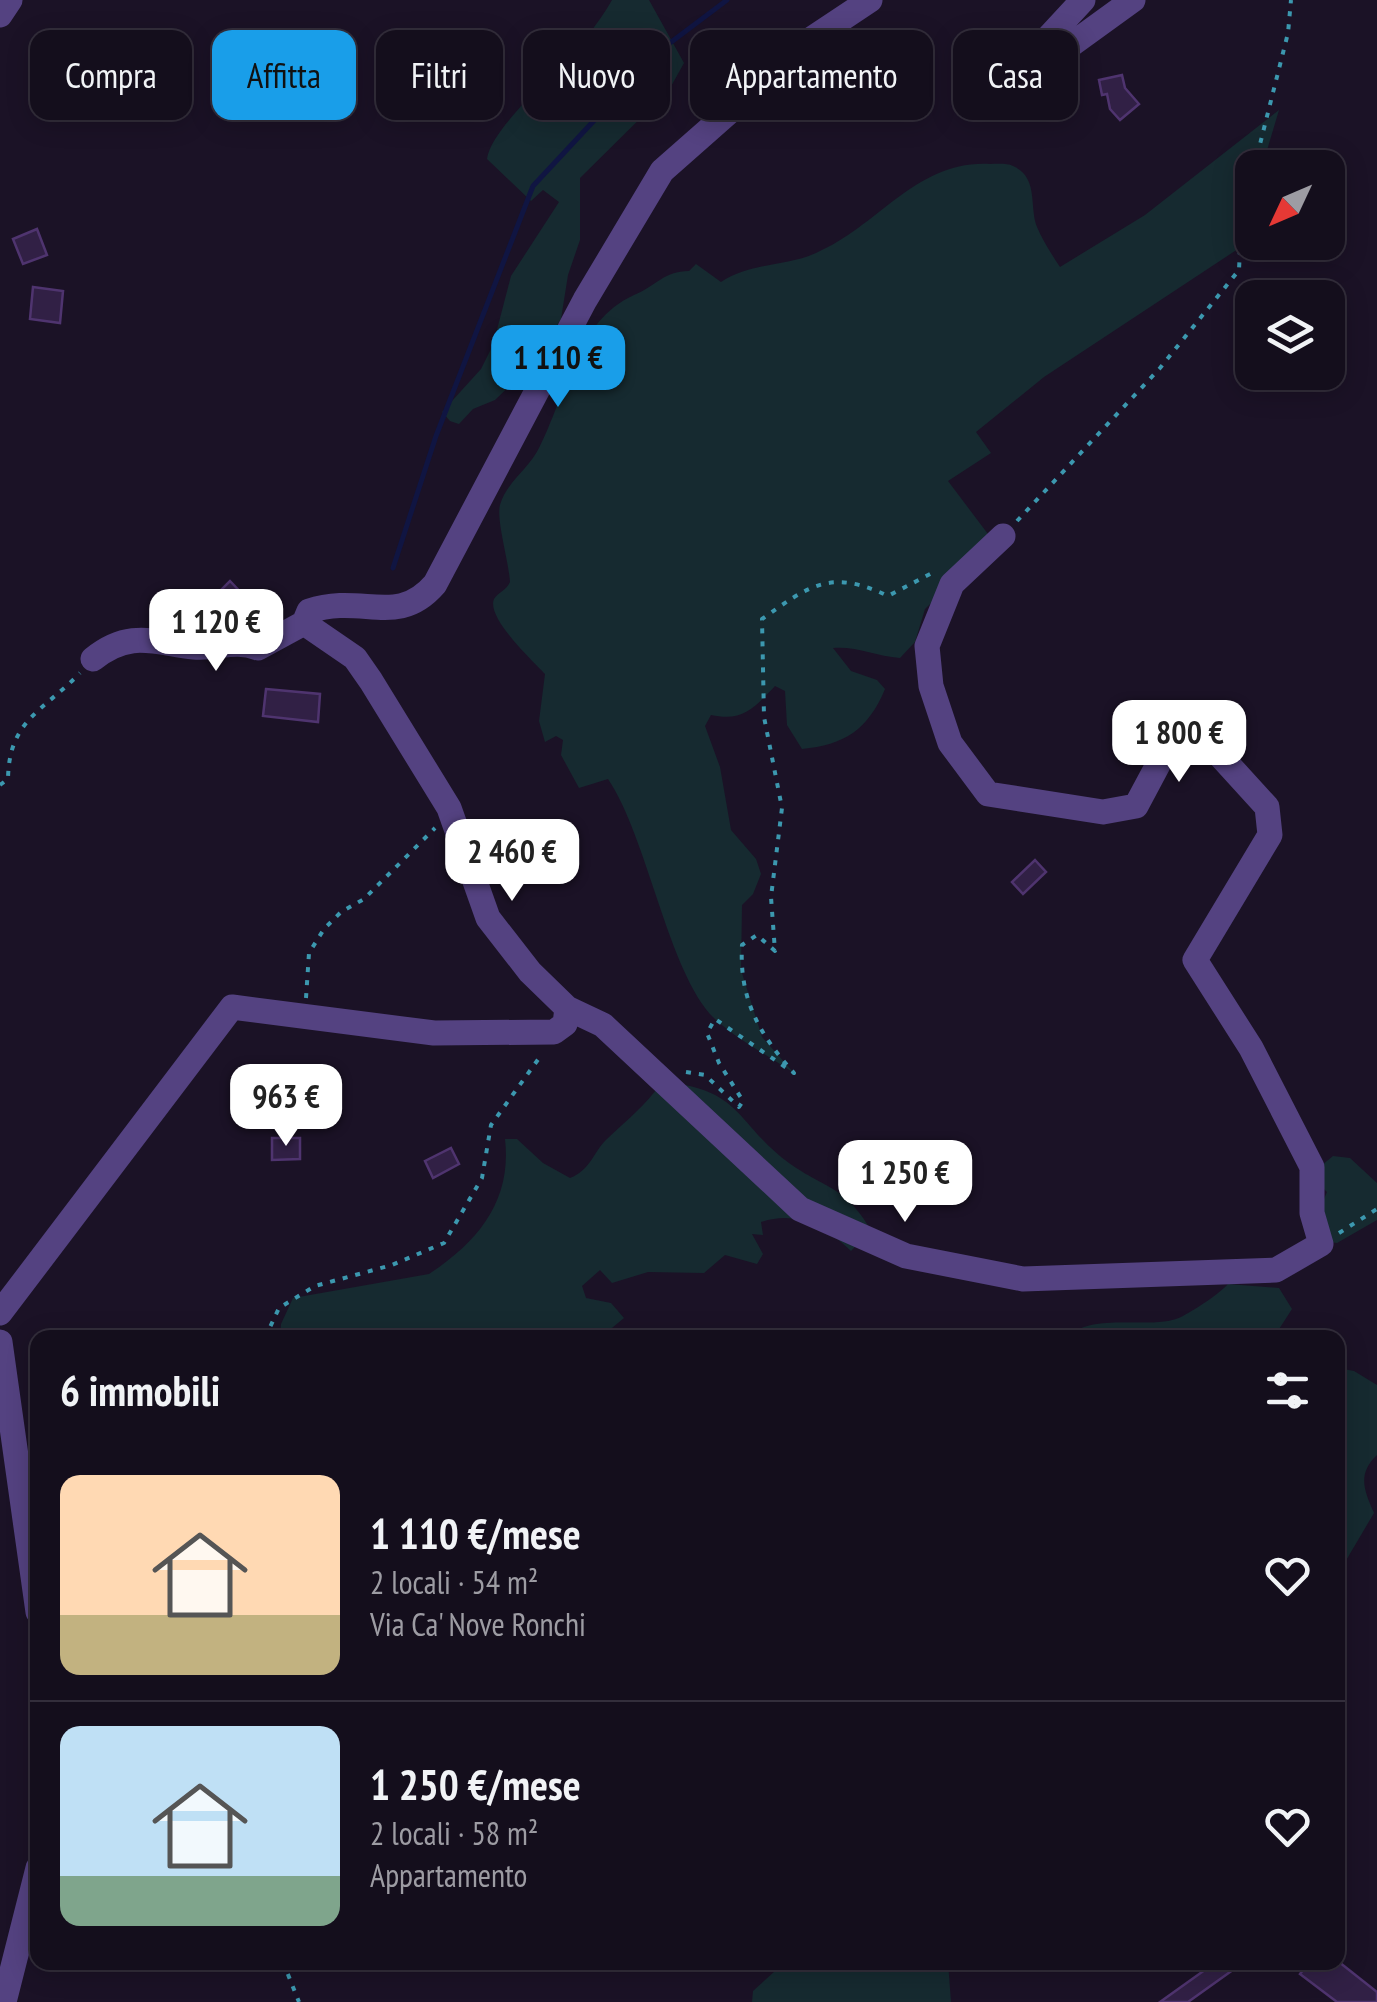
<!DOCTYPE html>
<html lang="it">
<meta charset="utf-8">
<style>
:root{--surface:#140e1c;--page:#211c29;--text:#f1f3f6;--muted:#9d9ca3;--line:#332e3b;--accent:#199ee9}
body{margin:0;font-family:"PT Sans Narrow",sans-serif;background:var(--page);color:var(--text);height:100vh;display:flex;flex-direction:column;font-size:38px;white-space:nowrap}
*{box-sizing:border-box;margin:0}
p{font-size:32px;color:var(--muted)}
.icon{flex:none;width:55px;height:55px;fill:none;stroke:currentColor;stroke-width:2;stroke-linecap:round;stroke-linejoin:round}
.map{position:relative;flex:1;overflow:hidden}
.panel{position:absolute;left:30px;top:1330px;width:1315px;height:640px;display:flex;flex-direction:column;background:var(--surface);border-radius:20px;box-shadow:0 5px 25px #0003,0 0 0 2px var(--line)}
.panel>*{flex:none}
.banner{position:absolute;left:30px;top:30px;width:1318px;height:90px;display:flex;gap:20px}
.needle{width:65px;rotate:226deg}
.fabs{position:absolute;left:1235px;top:150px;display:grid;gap:20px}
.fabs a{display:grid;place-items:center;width:110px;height:110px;border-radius:20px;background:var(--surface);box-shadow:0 5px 25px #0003,0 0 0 2px var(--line);font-size:50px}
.price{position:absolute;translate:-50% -85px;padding:0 22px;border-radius:20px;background:#fff;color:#222;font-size:32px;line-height:65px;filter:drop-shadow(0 2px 5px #0008)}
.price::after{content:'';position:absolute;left:50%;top:60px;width:30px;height:22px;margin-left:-15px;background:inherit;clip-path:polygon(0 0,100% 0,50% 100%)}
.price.current{background:var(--accent);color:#111}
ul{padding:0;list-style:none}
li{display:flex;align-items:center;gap:30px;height:250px;padding:0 30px}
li+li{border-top:2px solid var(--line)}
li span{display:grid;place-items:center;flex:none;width:280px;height:200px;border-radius:20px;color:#555}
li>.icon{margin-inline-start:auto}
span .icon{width:120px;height:120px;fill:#fffc;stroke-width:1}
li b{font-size:42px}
h2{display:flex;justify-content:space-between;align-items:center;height:120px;padding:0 30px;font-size:42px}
.tag{padding:0 35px;border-radius:20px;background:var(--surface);box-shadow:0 5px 25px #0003,0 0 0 2px var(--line);font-size:35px;line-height:90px}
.tag.current{background:var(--accent);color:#111}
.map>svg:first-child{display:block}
.green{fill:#162a30}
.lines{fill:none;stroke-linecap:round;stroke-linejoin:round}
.stream{stroke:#101542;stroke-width:5}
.building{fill:#312045;stroke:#4f346f;stroke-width:2.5}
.path{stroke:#3c98af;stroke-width:4;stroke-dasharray:5 8;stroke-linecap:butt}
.minor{stroke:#544281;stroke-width:25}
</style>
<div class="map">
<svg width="1377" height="2002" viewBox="0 0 1377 2002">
<rect width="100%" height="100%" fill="#1b1226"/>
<path class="green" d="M 612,0 L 649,0 L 684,63 L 669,90 L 580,178 L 580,240 L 568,275 L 561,319 L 535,361 L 495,400 L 473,409 L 459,424 L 450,421 L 442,412 L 481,369 L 493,345 L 511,276 L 559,202 L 543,190 L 531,201 L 487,159 C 490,137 521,108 535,89 C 542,81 553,77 560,69 C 578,47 598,25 612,0 Z
M 1279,110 L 1262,167 L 1252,168 L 1252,208 L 1244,245 L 1044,377 L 976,432 L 991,453 L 948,481 L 994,542 L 925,609 L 915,642 L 900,658 C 876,656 856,646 833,648 L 851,671 L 877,680 L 885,689 C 868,730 844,745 802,749 L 787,725 L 785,691 L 775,686 C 754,708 743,722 711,715 L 705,726 L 720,767 L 731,830 L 756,859 L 761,874 L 753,894 L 742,905 L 741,970 L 762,1037 L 794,1073 C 769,1056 738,1040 716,1020 C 669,977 648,838 608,779 L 579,788 L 561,755 L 563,740 L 556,736 L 545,742 L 539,721 L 545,674 C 533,661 486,618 494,599 C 498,592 506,591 510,582 C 509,562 496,520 500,505 C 507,481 529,469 539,448 C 567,394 575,322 634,295 C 656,286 664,271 689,271 L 696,264 L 721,282 C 751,262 785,267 816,253 C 879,226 916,160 990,164 C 997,164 1007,163 1013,166 C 1039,177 1029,207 1037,227 C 1043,241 1052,255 1060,267 L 1145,215 Z
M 662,1082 C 742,1088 737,1125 789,1163 C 827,1190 844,1185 871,1230 L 851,1251 C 826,1227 797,1210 761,1222 L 763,1235 L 752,1234 L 763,1254 L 757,1264 L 725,1255 L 704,1273 L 648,1272 L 612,1283 L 600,1270 L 582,1286 L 586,1298 L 611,1303 L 624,1318 L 601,1337 L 280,1338 L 281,1324 L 293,1298 L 429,1274 C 479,1241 512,1200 505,1139 L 517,1139 L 543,1163 L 570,1178 C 591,1170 593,1152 607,1139 C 627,1120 646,1105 662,1082 Z
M 1333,1156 L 1350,1158 L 1377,1183 L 1377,1220 L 1337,1243 L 1323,1241 L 1320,1208 L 1327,1192 L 1310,1175 Z
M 1228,1284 L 1279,1288 L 1292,1309 L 1274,1337 L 1066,1338 C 1092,1310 1154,1332 1183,1316 C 1196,1309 1219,1294 1228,1284 Z
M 1338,1368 L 1354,1371 L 1377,1385 L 1377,1455 C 1357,1474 1364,1490 1374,1513 L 1338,1574 Z
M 948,1962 L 951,2002 L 752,2002 L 753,1991 L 784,1963 Z"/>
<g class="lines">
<path class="stream" d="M 393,568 L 436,436 L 533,186 L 658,52 L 727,0"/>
</g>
<path class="building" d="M 1122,75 L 1125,88 L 1139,104 L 1120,120 L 1110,109 L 1107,94 L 1102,95 L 1099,80 Z
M 37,229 L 47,255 L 23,264 L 13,239 Z
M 33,287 L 63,291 L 60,323 L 30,319 Z
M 230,581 L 268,621 L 270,623 L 257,630 L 220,591 Z
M 266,689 L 320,694 L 318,722 L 263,716 Z
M 1035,860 L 1046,872 L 1023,894 L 1012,882 Z
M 297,1066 L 330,1071 L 328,1088 L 294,1083 Z
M 272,1138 L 300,1138 L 300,1159 L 272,1160 Z
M 451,1148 L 459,1164 L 433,1178 L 425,1161 Z
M 1216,1962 L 1244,1962 L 1188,2002 L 1160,2002 Z
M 1309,1962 L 1339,1962 L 1377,1992 L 1377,2002 L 1337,2002 L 1300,1974 Z"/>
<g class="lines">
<path class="path" d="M 1254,168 L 1288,33 L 1291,0
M 1017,521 L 1160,368 L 1239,270 L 1242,204 L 1252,173
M 0,785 L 8,779 C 9,720 42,712 80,673
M 306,998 L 309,953 L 324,929 L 341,912 L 364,899 L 435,828
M 686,1072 L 705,1075 L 739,1107 L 743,1101 L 719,1063 L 707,1033 L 715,1019 L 794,1073 C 759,1034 739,999 742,945 L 757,935 L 775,951 L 771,897 L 782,808 L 764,717 L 762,619 C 809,586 830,568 888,596 L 934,572
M 1339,1233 L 1377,1209
M 265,1338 L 279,1308 L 315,1286 L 392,1265 L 444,1243 L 482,1178 L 491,1125 L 542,1054
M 283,1962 L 299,2002"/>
<path class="minor" d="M 870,0 L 813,38 L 662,171 L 585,300 L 435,584 C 397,628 363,593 309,611 L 304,623 L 355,658 L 371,681 L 449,808 L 488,918 L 530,972 L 567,1008 L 603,1025 L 800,1209 L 906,1256 L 1023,1279 L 1276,1270 L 1321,1244 L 1312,1213 L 1312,1167 L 1251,1048 L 1195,960 L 1270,835 L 1267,807 L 1184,716 L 1136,806 L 1103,812 L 988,794 L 950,743 L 931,686 L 927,646 L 952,584 L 1003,536
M 1083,0 L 1046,40 L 1041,59 L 1046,63 L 1133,0
M 0,15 L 10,0
M 93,659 C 130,629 155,643 194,647 C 217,649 235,639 258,648 L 304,623
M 0,1313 L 232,1007 L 434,1033 L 554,1032 L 565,1024 L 567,1008
M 0,1342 L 38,1612
M 4,2002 L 38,1868"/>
</g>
</svg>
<div class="fabs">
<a><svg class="needle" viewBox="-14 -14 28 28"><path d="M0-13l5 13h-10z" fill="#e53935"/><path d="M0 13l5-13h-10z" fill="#9d9ca3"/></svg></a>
<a><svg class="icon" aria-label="layers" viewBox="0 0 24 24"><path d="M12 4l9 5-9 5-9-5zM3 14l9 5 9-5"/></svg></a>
</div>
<b class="price current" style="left:558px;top:410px">1 110 €</b>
<b class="price" style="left:216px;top:674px">1 120 €</b>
<b class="price" style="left:1179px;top:785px">1 800 €</b>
<b class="price" style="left:512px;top:904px">2 460 €</b>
<b class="price" style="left:286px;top:1149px">963 €</b>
<b class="price" style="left:905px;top:1225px">1 250 €</b>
<div class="banner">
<a class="tag">Compra</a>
<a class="tag current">Affitta</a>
<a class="tag">Filtri</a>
<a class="tag">Nuovo</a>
<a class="tag">Appartamento</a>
<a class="tag">Casa</a>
</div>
<section class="panel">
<h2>6 immobili<svg class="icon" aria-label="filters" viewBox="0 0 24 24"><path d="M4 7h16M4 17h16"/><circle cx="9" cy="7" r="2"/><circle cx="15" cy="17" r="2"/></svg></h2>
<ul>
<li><span style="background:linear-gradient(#ffd9b3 70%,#c2b280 0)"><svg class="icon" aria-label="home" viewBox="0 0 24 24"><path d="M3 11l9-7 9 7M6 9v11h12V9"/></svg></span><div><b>1 110 €/mese</b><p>2 locali · 54 m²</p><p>Via Ca' Nove Ronchi</p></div><svg class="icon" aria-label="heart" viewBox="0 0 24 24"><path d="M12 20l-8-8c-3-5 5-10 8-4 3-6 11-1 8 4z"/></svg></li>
<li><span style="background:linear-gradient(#bfe0f5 75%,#7fa58c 0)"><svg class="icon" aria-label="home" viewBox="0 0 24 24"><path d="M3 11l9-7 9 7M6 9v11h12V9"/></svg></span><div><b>1 250 €/mese</b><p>2 locali · 58 m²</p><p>Appartamento</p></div><svg class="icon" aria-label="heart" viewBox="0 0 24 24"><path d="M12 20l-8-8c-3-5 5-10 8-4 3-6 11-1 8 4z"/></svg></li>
</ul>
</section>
</div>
